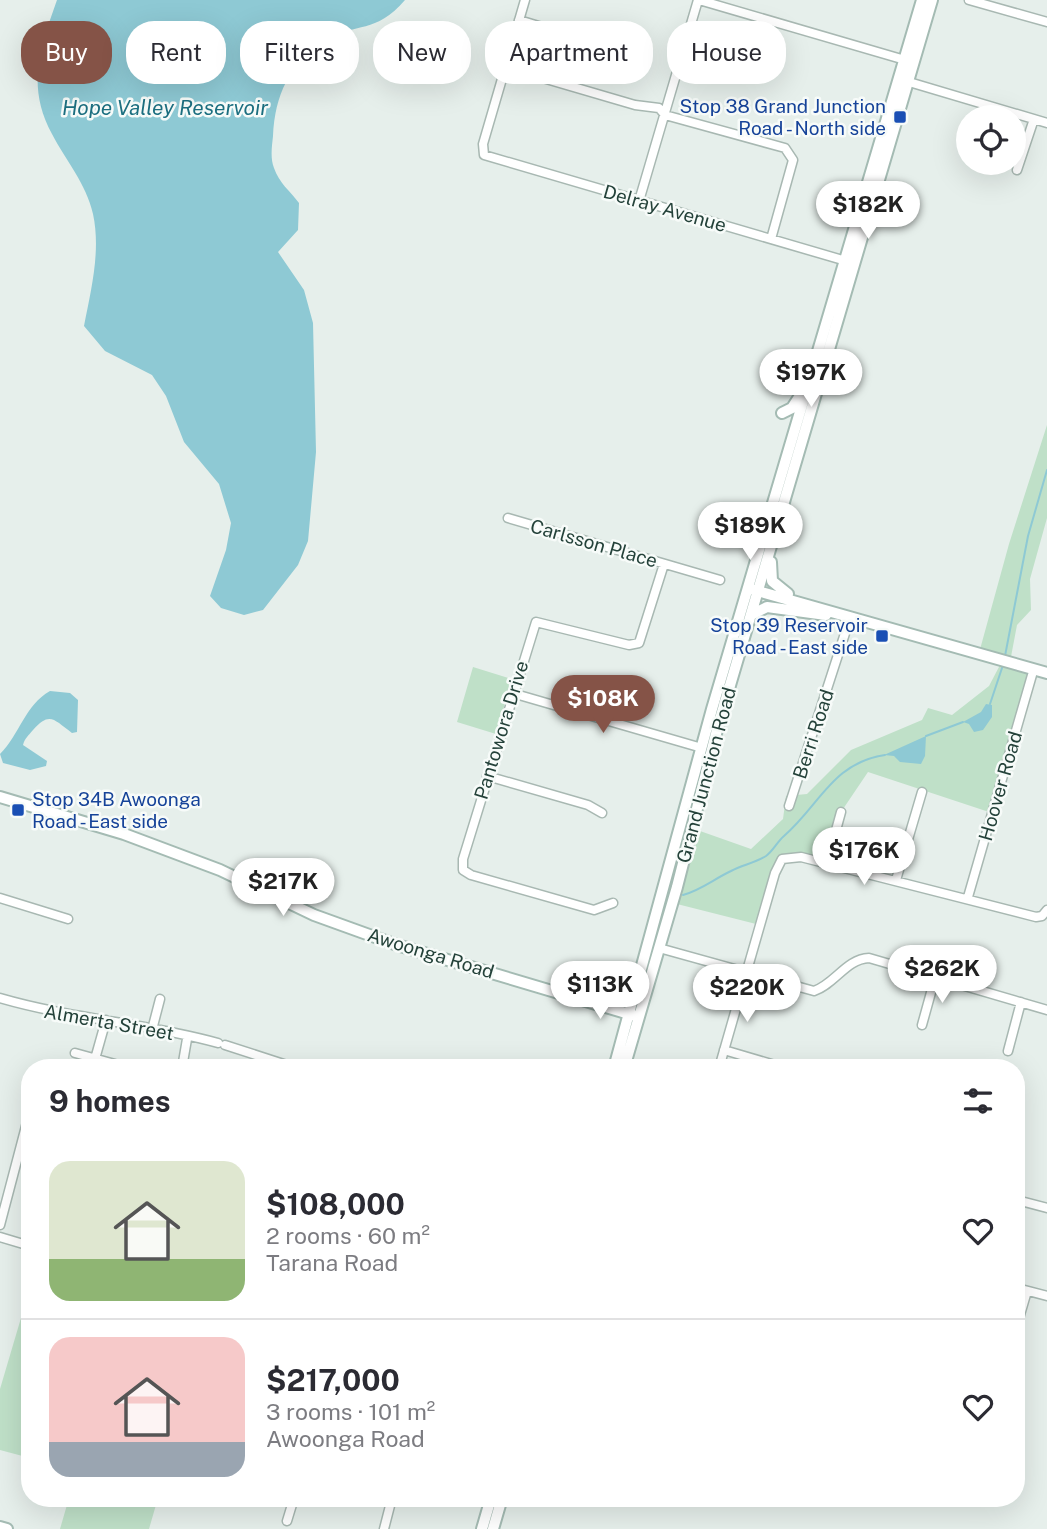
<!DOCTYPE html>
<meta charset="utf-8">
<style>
:root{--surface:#fff;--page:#f7f7f7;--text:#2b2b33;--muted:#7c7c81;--line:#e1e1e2;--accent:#855347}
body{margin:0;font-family:"Public Sans",sans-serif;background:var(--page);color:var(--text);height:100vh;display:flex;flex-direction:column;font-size:26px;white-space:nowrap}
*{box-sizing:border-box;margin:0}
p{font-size:23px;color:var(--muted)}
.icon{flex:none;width:38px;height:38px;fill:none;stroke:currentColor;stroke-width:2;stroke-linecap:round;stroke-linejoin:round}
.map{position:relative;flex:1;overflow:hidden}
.panel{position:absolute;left:21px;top:1059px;width:1004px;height:448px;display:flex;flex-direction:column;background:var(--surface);border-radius:28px;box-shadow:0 7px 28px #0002}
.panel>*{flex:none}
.guide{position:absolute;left:21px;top:21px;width:1006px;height:63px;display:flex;gap:14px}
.fabs{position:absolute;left:956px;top:105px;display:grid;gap:14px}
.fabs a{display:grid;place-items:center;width:70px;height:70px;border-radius:50%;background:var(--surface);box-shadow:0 7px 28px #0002;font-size:35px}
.price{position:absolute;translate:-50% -60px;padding:0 16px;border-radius:24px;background:#fff;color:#222;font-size:23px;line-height:46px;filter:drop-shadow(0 2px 4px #0008)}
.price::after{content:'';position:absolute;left:50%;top:42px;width:21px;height:16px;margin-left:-10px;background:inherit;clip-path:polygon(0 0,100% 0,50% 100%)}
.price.active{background:var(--accent);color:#fff}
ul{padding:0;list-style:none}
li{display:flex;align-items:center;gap:21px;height:175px;padding:0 28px}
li+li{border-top:2px solid var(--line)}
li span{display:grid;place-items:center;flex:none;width:196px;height:140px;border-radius:21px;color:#555}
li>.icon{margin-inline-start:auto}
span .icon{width:84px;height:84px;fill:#fffc;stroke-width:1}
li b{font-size:30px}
h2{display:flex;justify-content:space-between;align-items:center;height:84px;padding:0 28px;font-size:30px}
.chip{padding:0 24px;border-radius:28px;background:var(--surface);box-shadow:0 7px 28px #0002;font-size:24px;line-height:63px}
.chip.active{background:var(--accent);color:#fff}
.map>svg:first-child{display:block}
.green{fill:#bfe0c8}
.water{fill:#8ec9d4}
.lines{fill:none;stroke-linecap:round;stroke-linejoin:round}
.stream{stroke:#8ec9d4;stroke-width:2}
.street-casing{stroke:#a8b8b2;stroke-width:11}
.secondary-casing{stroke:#a4bbb3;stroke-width:14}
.street{stroke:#fff;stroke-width:8}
.secondary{stroke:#fff;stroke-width:10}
.transit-dot{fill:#1a4fb4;stroke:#f7fbf9;stroke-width:2.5}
.labels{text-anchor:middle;stroke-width:5;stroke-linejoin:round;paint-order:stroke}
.transit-label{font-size:19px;fill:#164399;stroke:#f7fbf9;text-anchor:end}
.street-label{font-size:19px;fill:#24423a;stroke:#f7fbf9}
.water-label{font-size:21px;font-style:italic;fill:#1c6f80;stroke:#f7fbf9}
</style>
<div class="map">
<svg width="1047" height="1529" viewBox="0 0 1047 1529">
<rect width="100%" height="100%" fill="#e6efeb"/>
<path class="green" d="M 1047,425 L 1047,518 L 1030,579 L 1031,610 L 1017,625 L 1010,662 L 979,653 L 1009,544 Z
M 1000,665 L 1032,675 L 992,813 L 868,772 L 841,812 L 827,863 L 782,859 L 760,925 L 677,904 L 700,831 L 751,849 L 783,819 L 786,796 L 807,794 L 851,750 L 922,720 L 928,708 L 952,715 L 989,686 Z
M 473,667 L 512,679 L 496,734 L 457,722 Z
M 26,1301 L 30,1302 L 30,1458 L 0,1450 L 0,1389 Z
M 69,1498 L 158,1498 L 149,1529 L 60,1529 Z"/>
<path class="water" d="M 57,0 L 405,0 C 375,35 357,21 325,41 C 289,64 275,95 273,136 C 272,146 270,158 274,168 C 279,183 290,191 299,203 L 298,230 L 278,252 L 304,290 L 313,323 L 316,452 L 308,541 L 298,565 L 263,610 L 244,615 L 221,608 L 210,596 L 226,550 L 231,523 L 219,484 L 184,442 L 166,396 L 152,375 L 105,351 L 84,326 C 91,290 101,251 93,214 C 86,183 66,161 52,134 C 26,86 40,48 57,0 Z
M 50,691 L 70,693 L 78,700 L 77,732 L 72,733 C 54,720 50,711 33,730 C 28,736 25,738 23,745 L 47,761 L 46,766 L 30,770 L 3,763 L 0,754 C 20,734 25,705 50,691 Z
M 986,704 L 992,705 L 992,717 L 983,730 L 974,732 L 969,724 L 963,722 L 981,712 Z
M 926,736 L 925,756 L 921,764 L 900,762 L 894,756 L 884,755 Z"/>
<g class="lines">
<path class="stream" d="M 1005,656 L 1028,536 L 1047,470
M 990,704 L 1003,665
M 926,736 L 963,722
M 683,895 C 701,890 714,879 731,871 C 742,865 755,863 766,856 C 773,851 777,842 784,836 C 820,805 832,763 885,755"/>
<g class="street-casing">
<path id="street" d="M 525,0 L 483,144 L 484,155 L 846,261
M 699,0 L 905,60
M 969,0 L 1047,22
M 519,20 L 565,34
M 505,67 L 635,105 L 659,108 L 665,115 L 785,148 L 793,160 L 771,239
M 909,82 L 1047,123
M 1017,170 L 1034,119
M 639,201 L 698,0
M 508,518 L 720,580
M 512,693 L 702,748
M 487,776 L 588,805 L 602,813
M 789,806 L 849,621
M 827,863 L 841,812
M 896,880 L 922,792
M 968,897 L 1032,675
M 0,898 L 68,919
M 613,903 L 594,910 L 471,875 L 463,870 L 463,859 L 536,622 L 629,645 L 639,643 L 664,564
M 659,948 L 814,991 C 835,984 846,959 869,958 L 1047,1010
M 0,998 C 72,1019 147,1023 218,1043
M 922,1025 L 935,978
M 153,1026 L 160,999
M 225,1045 L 296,1068
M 724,1050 L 785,1068
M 1008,1051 L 1021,1002
M 75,1053 L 115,1064
M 95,1059 L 106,1020
M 182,1068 L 187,1039
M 719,1068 L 775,873 L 782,859 L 801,857 L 1036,917 L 1042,916 L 1047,910
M 1017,1200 L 1047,1208
M 0,1225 L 30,1111
M 0,1237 L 30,1246
M 1017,1288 L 1047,1296
M 1017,1325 L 1027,1291
M 287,1521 L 294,1498
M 384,1529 L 392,1498"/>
</g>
<g class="secondary-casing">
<path id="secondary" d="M 782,413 L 792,408 L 801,394
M 771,562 L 772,581 L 788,594
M 754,590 L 1047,673
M 751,615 L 767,607 L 826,615
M 0,797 L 124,834 L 220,870 L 314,915 L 397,945 L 636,1016
M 586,998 L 635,991
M 614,1068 L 712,709 L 922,0
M 624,1068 L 677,887 L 718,726 L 932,0
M 0,1527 L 7,1529
M 482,1529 L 491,1498
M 493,1529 L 502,1498"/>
</g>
<use href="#street" class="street"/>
<use href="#secondary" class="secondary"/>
</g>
<g class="transit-dot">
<rect x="893" y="110" width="14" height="14" rx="3.5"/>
<rect x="875" y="629" width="14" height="14" rx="3.5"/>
<rect x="11" y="803" width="14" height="14" rx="3.5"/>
</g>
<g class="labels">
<g class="transit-label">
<text x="886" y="113">Stop 38 Grand Junction<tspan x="886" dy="22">Road - North side</tspan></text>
<text x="868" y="632">Stop 39 Reservoir<tspan x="868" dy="22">Road - East side</tspan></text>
<text x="32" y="806" text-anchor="start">Stop 34B Awoonga<tspan x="32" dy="22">Road - East side</tspan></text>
</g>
<g class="street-label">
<text transform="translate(665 208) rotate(16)" y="7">Delray Avenue</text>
<text transform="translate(594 543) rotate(16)" y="7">Carlsson Place</text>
<text transform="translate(501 730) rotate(-73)" y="7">Pantowora Drive</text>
<text transform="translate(813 734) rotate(-72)" y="7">Berri Road</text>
<text transform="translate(706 775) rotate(-75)" y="7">Grand Junction Road</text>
<text transform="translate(1000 786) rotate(-74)" y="7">Hoover Road</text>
<text transform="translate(431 953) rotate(17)" y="7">Awoonga Road</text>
<text transform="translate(109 1022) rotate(10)" y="7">Almerta Street</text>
</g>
<g class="water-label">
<text x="165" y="115">Hope Valley Reservoir</text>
</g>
</g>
</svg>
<div class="fabs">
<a><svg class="icon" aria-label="locate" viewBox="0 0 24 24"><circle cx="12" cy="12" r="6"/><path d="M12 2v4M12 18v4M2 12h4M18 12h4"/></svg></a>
</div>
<b class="price" style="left:868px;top:241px">$182K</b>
<b class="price" style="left:811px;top:409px">$197K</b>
<b class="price" style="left:750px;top:562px">$189K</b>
<b class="price active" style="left:603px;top:735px">$108K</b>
<b class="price" style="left:864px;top:887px">$176K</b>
<b class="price" style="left:283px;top:918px">$217K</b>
<b class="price" style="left:942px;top:1005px">$262K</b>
<b class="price" style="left:600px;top:1021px">$113K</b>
<b class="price" style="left:747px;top:1024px">$220K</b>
<div class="guide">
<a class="chip active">Buy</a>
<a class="chip">Rent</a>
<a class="chip">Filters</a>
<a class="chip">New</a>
<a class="chip">Apartment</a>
<a class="chip">House</a>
</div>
<section class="panel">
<h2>9 homes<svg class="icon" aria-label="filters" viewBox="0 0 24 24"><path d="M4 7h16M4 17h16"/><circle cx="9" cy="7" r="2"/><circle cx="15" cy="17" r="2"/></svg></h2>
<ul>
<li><span style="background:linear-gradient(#dfe7d0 70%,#8fb573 0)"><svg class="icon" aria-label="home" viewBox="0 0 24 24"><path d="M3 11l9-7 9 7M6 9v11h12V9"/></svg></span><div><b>$108,000</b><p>2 rooms · 60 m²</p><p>Tarana Road</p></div><svg class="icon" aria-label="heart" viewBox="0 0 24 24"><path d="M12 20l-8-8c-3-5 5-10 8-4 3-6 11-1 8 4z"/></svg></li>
<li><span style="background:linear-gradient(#f6c9c9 75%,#9aa5b1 0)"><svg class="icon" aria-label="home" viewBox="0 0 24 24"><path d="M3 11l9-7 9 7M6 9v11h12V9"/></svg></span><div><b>$217,000</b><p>3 rooms · 101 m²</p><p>Awoonga Road</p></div><svg class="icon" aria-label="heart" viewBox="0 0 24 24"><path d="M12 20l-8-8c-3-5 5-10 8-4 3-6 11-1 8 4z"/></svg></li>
</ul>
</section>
</div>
